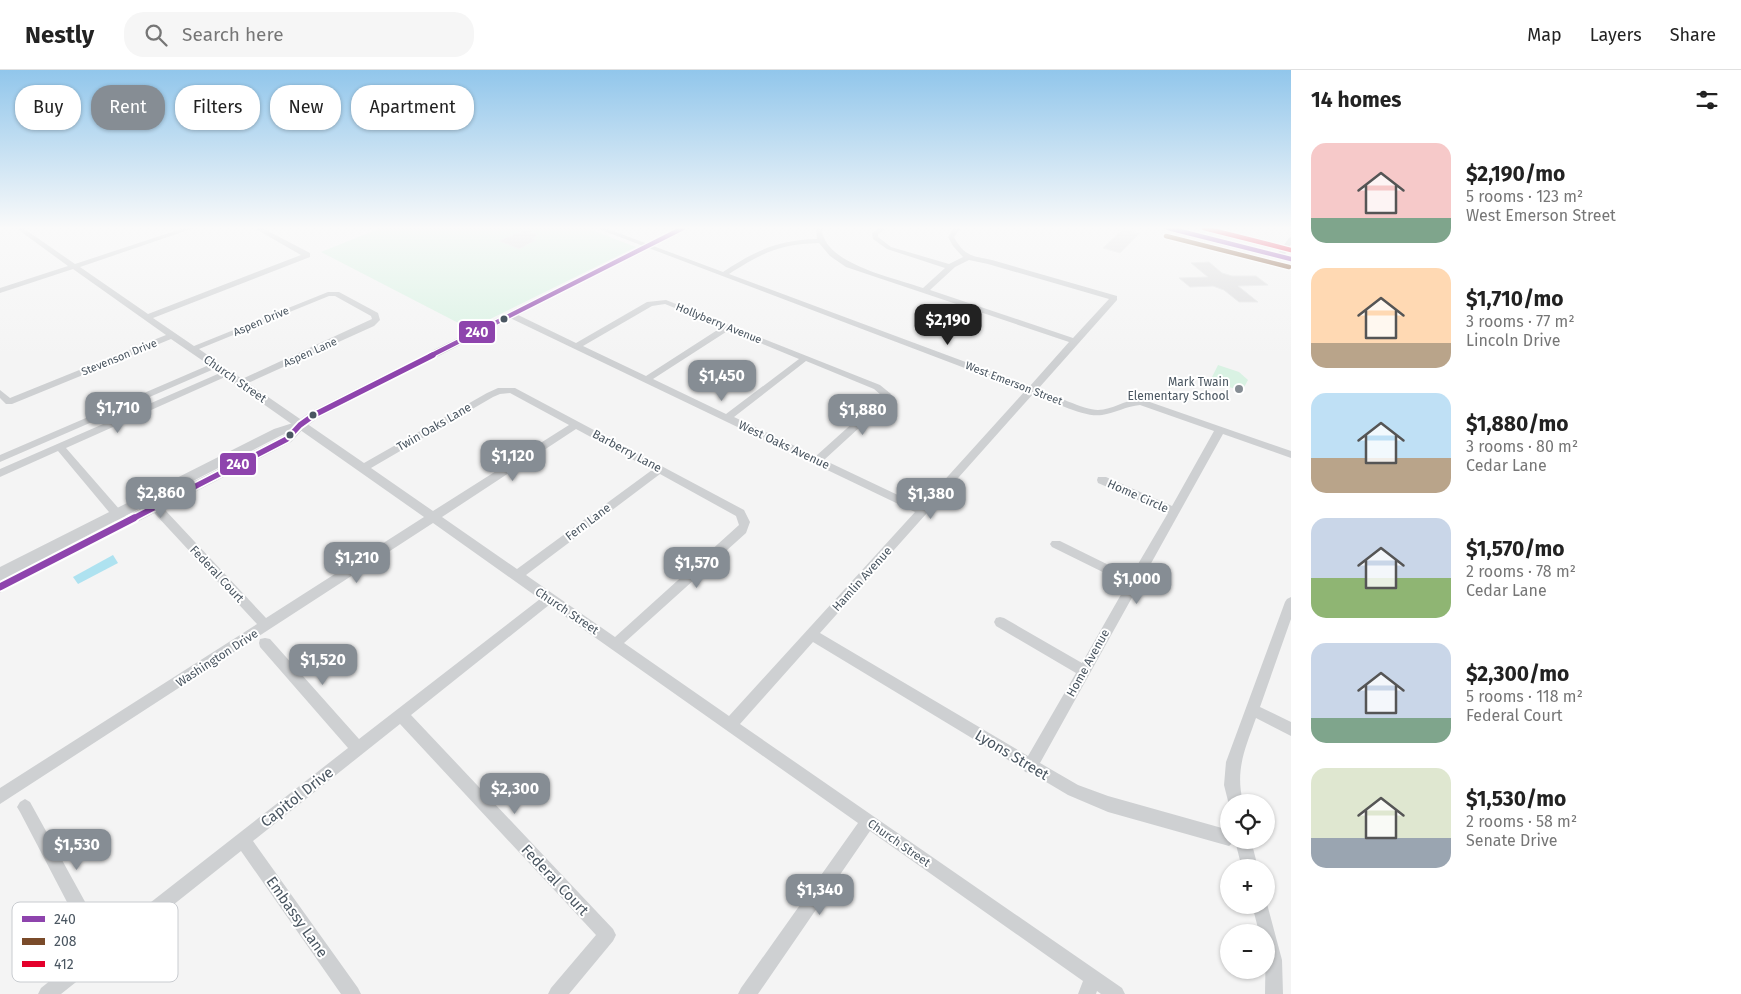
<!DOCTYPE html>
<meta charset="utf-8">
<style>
:root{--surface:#fff;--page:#f6f6f6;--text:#222;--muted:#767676;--line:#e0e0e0;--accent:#868d94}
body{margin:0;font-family:"Fira Sans",sans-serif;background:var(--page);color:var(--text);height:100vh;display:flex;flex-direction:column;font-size:19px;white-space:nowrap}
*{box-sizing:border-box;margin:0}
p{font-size:16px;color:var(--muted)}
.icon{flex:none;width:28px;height:28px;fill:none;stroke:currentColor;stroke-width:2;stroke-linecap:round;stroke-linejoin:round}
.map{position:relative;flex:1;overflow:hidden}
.panel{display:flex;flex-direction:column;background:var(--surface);width:450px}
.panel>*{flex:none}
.guide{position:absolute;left:15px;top:15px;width:475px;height:45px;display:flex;gap:10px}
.fabs{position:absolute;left:1220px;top:724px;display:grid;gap:10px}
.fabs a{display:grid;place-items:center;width:55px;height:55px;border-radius:50%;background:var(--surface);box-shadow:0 1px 4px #0004;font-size:25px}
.price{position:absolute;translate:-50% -42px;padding:0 11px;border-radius:10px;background:var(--accent);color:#fff;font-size:16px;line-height:32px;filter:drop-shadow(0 1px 2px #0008)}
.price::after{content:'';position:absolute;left:50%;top:30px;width:15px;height:11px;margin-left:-8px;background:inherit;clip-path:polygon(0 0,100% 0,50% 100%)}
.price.active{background:#222;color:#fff}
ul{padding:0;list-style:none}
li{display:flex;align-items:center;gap:15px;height:125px;padding:0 20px}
li span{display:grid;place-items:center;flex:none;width:140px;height:100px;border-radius:15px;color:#555}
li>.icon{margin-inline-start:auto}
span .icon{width:60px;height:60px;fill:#fffc;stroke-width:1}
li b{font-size:21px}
h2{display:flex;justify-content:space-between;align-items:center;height:60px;padding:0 20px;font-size:21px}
.pill{padding:0 18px;border-radius:20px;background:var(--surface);box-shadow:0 1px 4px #0004;font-size:18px;line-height:45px}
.pill.active{background:var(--accent);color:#fff}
header{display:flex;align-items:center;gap:30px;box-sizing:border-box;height:70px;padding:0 25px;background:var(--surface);border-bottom:1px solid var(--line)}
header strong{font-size:24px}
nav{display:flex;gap:28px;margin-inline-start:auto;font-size:18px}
.search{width:350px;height:45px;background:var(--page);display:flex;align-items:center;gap:12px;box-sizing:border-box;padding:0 18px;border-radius:20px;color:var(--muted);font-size:19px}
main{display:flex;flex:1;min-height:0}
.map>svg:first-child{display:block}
.green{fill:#d9f2e3}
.water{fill:#aee2f0}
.building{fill:#ddddde;stroke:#e5e6e7}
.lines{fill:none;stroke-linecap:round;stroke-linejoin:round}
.minor{fill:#ced0d2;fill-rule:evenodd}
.tertiary{fill:#ced0d2;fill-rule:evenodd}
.primary{fill:#caced1;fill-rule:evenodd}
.bus-1-far2-casing{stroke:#fff;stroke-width:7}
.bus-1-far1-casing{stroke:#fff;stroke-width:9}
.bus-1-casing{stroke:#fff;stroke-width:11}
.bus-2-casing{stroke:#fff;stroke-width:7}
.bus-3-casing{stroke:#fff;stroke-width:7}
.bus-1-far2{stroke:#8e44ad;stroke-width:4.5}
.bus-1-far1{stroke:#8e44ad;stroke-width:5.5}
.bus-1{stroke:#8e44ad;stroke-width:7}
.bus-2{stroke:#7a4b2a;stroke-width:4.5}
.bus-3{stroke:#e4002b;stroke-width:4.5}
.bus-dot{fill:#4a5661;stroke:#fff;stroke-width:2}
.poi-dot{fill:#868d94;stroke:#fff;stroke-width:2}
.labels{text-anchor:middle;stroke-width:4;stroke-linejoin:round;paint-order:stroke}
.far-street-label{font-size:11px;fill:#4a5661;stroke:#fff}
.street-label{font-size:12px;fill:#4a5661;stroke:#fff}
.poi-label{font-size:12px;fill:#4a5661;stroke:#fff;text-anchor:end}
.near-street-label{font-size:15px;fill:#4a5661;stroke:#fff}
.key{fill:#fff;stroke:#c9ccd0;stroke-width:1}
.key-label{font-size:14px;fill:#4a5661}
.line-badge{stroke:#fff;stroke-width:2}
.badge-label{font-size:14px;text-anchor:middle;font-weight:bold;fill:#fff}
</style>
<header>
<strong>Nestly</strong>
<div class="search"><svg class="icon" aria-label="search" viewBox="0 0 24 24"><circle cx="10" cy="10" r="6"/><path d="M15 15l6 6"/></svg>Search here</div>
<nav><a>Map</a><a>Layers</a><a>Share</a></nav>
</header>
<main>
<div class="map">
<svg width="1291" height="924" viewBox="0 0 1291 924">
<rect width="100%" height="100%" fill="#f4f4f4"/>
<path class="green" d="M 381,158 L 586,158 L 636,177 L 470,259 L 321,182 Z
M 1218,295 L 1239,302 L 1248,310 L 1242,321 L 1210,311 Z"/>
<path class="water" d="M 113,485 L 118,493 L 78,514 L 73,507 Z"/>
<path class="building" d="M 526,159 L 538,165 L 532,168 L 536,170 L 519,179 L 499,171 Z
M 1123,159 L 1140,163 L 1120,183 L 1103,178 Z
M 1209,192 L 1222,203 L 1232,206 L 1256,206 L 1268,215 L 1238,216 L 1258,232 L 1239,232 L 1224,220 L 1213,216 L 1190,217 L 1179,208 L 1208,207 L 1191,193 Z"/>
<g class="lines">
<path class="minor" d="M 16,158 L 23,158 L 75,194 L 184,158 L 194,158 L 80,197 L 148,244 L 301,185 L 254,158 L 262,158 L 310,183 L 310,187 L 153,248 L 194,276 L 328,222 L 339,222 L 378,243 L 380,250 L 374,256 L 248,313 L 364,393 L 487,323 L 498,318 L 515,318 L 744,440 L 750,452 L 746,463 L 624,573 L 729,646 L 915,442 L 508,247 L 508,243 L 514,243 L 576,273 L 647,232 L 666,230 L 880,315 L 891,324 L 883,336 L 824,390 L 921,436 L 1025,321 L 596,158 L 605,158 L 723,202 C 755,181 777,170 817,169 L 816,158 L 822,158 C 822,194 896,208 923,218 L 945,198 L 887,179 L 873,169 L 872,163 L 879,158 L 887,158 L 878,164 L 878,167 L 891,177 L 949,194 L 963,187 L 953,176 L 948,167 L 954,158 L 961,158 L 954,167 C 964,186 972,186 992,190 L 1117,226 L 1117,230 L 1038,319 C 1052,324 1084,340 1098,340 C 1114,340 1128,327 1144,330 L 1291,381 L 1291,388 L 1223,364 L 1040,693 L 1078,715 L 1108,726 L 1229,760 L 1229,770 L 1251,770 L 1258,798 L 1242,798 L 1235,771 L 1229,776 L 1108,742 L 1068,725 L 1031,703 L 1025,702 L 1023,699 L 813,572 L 740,654 L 1122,918 L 1125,924 L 1101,924 L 1097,921 L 1096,924 L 1078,924 L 1083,911 L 870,761 L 758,924 L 738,924 L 741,918 L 858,753 L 549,535 L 411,645 L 613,859 L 616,865 L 613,871 L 569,924 L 548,924 L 551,918 L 596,865 L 400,654 L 253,771 L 358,918 L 361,924 L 341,924 L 241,781 L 61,924 L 38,924 L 41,918 L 91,878 L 20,742 L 17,737 L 20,732 L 25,729 L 30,732 L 105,868 L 348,678 L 260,577 L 259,573 L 260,569 L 265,568 L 270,569 L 359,669 L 540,529 L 433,453 L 0,734 L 0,718 L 257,554 L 144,432 L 143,429 L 144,426 L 152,426 L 266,548 L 424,447 L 225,307 L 66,378 L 127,448 L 129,451 L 127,454 L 119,454 L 58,381 L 0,407 L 0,399 L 220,303 L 214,299 L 0,392 L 0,385 L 209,295 L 171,269 L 12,334 L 6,334 L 0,328 L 0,320 L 10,328 L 166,265 L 73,199 L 0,223 L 0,218 L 68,196 ZM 819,173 L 830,186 L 846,197 L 1069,272 L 1030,316 L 729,204 C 762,183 779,174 819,173 ZM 969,190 L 988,194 L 1109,229 L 1073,268 L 930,220 L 955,197 ZM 329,226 L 335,226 L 371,246 L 372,249 L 242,309 L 199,279 ZM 665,234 L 722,257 L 646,306 L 583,276 L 652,236 ZM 729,260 L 799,289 L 726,344 L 653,309 ZM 806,291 L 874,319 L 881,325 L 876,332 L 816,386 L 734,347 ZM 510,323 L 569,355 L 433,441 L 371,398 L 493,327 L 500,324 ZM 1033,324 C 1051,330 1083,348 1102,345 C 1115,343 1127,336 1140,335 L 1214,361 L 1172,436 L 1106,407 L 1098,407 L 1097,410 L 1098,413 L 1168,443 L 1131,506 L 1060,471 L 1052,471 L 1050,474 L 1052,477 L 1127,514 L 1082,593 L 1004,548 L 1000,547 L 996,548 L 994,552 L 996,556 L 1076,603 L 1028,686 L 820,563 ZM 576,359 L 652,400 L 517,499 L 442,447 ZM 660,404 L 736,446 L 739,455 L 615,567 L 526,505 Z
M 1291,167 L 1291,174 L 1284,186 L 1277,188 L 1276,186 L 1289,168 Z
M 1291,527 L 1291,549 L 1260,637 L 1291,652 L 1291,666 L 1256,648 C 1245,679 1235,700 1243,732 L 1229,732 L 1229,735 L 1224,715 L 1226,692 L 1285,532 L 1287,529 Z
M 1266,830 L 1282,890 L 1283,924 L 1265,924 L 1266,862 L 1259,862 L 1252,835 L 1266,835 Z"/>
<path class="tertiary" d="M 677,158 L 687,158 L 318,348 L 304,358 L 291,372 L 0,523 L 0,510 L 3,508 L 0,510 L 0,497 L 274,359 L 296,352 L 310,342 ZM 285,364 L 283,366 L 46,487 L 282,365 Z"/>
<path class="primary" d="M 1163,158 L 1181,158 L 1291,186 L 1291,192 L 1164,160 Z"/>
<g class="bus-1-far2-casing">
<path id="bus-1-far2" d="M 1168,158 L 1291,189
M 430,286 L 683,158"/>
</g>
<g class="bus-1-far1-casing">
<path id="bus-1-far1" d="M 132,449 L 287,369 L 300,355 L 314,345 L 433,285"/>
</g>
<g class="bus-1-casing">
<path id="bus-1" d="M 0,517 L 134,448"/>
</g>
<g class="bus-2-casing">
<path id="bus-2" d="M 1166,166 L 1289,197"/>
</g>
<g class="bus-3-casing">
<path id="bus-3" d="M 1204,158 L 1291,180"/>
</g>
<use href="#bus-1-far2" class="bus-1-far2"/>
<use href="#bus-1-far1" class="bus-1-far1"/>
<use href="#bus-1" class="bus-1"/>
<use href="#bus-2" class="bus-2"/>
<use href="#bus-3" class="bus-3"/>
</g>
<linearGradient id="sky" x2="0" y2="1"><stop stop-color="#91c6eb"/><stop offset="0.55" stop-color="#fafafa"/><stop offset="1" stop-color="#fafafa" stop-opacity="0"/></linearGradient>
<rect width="1291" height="287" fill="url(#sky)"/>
<g class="bus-dot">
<circle cx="504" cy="249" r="4.5"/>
<circle cx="313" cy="345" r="4.5"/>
<circle cx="290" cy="365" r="4.5"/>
</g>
<circle class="poi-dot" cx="1239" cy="319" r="5"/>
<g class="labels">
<g class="far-street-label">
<text transform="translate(261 251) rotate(-23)" y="4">Aspen Drive</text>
<text transform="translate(719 253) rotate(22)" y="4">Hollyberry Avenue</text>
<text transform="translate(310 282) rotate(-24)" y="4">Aspen Lane</text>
<text transform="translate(119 287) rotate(-22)" y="4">Stevenson Drive</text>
<text transform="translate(1014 313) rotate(21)" y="4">West Emerson Street</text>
</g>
<g class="street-label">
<text transform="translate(235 309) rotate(35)" y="4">Church Street</text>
<text transform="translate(434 357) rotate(-30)" y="4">Twin Oaks Lane</text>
<text transform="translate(784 375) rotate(25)" y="4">West Oaks Avenue</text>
<text transform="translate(627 381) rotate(28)" y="4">Barberry Lane</text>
<text transform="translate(1138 426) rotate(24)" y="4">Home Circle</text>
<text transform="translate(588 452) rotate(-37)" y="4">Fern Lane</text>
<text transform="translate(217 504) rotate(47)" y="4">Federal Court</text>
<text transform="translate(862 509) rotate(-48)" y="4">Hamlin Avenue</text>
<text transform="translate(567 541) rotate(34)" y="4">Church Street</text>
<text transform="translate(217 588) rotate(-33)" y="4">Washington Drive</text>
<text transform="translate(1088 593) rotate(-61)" y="4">Home Avenue</text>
<text transform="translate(899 773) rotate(35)" y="4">Church Street</text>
</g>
<g class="poi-label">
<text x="1229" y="316">Mark Twain<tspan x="1229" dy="14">Elementary School</tspan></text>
</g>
<g class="near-street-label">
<text transform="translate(1012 685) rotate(31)" y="5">Lyons Street</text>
<text transform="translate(297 727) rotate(-38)" y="5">Capitol Drive</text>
<text transform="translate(555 810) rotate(47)" y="5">Federal Court</text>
<text transform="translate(297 847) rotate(55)" y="5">Embassy Lane</text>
</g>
</g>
<rect x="12" y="832" width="166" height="80" rx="8" class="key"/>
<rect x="22" y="846" width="23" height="6" fill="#8e44ad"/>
<rect x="22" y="868" width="23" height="7" fill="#7a4b2a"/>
<rect x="22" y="891" width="23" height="6" fill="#e4002b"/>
<g class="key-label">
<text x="54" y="854">240</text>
<text x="54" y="876">208</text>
<text x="54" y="899">412</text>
</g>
<g class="line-badge">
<rect x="458" y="250" width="38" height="24" rx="5" fill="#8e44ad"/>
<rect x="219" y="382" width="38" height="24" rx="5" fill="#8e44ad"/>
</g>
<g class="badge-label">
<text x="477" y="267">240</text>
<text x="238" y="399">240</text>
</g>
</svg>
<div class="fabs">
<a><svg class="icon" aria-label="locate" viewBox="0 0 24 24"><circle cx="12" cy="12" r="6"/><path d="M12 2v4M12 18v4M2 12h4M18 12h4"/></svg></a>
<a>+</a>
<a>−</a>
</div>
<b class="price active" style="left:948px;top:276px">$2,190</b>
<b class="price" style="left:722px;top:332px">$1,450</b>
<b class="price" style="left:118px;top:364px">$1,710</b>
<b class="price" style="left:863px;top:366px">$1,880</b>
<b class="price" style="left:513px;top:412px">$1,120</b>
<b class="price" style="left:161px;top:449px">$2,860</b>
<b class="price" style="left:931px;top:450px">$1,380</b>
<b class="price" style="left:357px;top:514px">$1,210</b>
<b class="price" style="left:697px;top:519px">$1,570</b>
<b class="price" style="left:1137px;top:535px">$1,000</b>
<b class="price" style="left:323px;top:616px">$1,520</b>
<b class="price" style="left:515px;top:745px">$2,300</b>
<b class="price" style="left:77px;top:801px">$1,530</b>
<b class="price" style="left:820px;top:846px">$1,340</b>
<div class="guide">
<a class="pill">Buy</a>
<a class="pill active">Rent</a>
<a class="pill">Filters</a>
<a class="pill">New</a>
<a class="pill">Apartment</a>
</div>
</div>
<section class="panel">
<h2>14 homes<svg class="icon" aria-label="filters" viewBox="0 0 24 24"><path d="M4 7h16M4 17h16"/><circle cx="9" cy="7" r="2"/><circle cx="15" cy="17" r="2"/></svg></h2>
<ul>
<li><span style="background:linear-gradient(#f6c9c9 75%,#7fa58c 0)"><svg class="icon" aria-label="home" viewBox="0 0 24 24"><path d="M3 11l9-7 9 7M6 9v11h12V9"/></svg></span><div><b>$2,190/mo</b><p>5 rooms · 123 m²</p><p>West Emerson Street</p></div></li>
<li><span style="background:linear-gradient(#ffd9b3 75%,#b9a48a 0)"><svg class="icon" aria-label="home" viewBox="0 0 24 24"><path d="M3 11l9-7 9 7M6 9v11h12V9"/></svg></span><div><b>$1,710/mo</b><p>3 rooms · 77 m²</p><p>Lincoln Drive</p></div></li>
<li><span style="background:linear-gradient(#bfe0f5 65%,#b9a48a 0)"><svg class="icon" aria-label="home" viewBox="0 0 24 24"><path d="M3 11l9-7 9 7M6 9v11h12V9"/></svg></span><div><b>$1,880/mo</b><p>3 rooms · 80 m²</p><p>Cedar Lane</p></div></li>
<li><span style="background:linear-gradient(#c9d6e8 60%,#8fb573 0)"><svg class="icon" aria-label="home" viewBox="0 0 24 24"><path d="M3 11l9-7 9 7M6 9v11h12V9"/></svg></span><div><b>$1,570/mo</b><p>2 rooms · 78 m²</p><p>Cedar Lane</p></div></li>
<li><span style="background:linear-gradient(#c9d6e8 75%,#7fa58c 0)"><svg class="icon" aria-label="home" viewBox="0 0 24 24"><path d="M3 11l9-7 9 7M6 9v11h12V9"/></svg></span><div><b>$2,300/mo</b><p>5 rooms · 118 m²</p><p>Federal Court</p></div></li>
<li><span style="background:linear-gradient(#dfe7d0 70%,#9aa5b1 0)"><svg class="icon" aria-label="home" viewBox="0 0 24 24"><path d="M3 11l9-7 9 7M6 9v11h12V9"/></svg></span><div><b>$1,530/mo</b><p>2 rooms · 58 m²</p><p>Senate Drive</p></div></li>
</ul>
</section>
</main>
